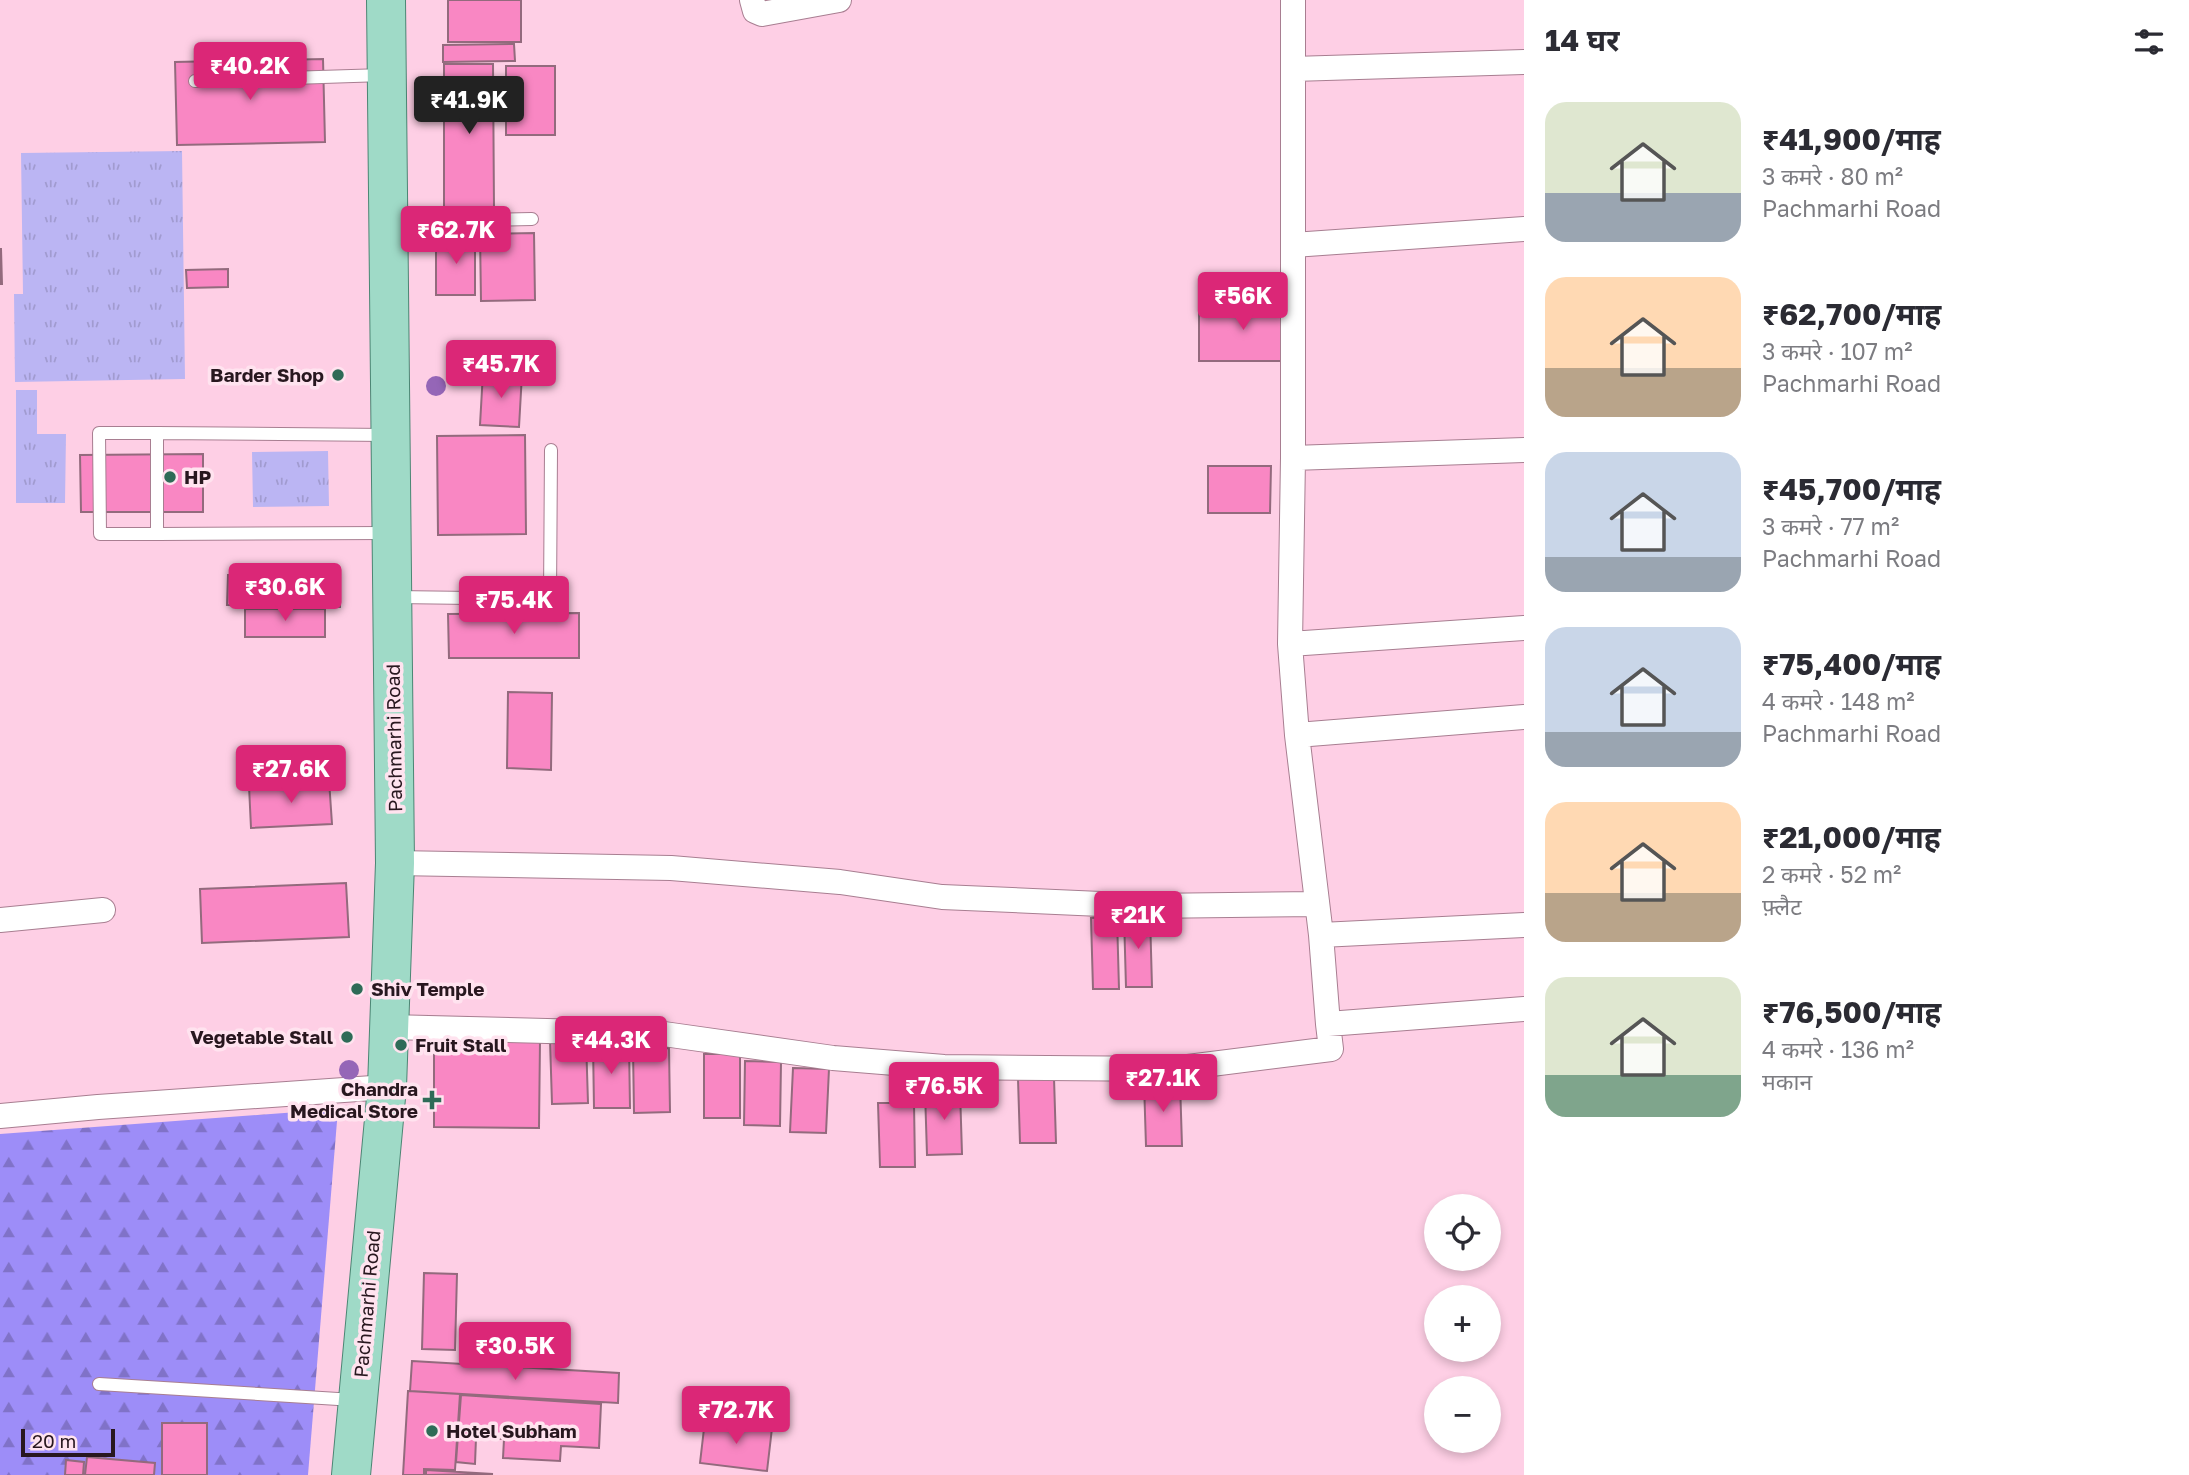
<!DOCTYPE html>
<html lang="hi">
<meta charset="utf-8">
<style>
:root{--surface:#fff;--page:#f2f2f3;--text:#2b2b33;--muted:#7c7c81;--accent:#db2777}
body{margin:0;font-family:"Golos Text","Noto Sans Devanagari",sans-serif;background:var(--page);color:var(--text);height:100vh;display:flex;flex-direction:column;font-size:26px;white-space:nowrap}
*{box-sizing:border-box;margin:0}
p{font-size:23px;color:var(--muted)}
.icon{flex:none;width:38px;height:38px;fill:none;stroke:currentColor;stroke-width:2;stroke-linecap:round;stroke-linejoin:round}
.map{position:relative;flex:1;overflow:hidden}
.drawer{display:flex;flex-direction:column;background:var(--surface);width:665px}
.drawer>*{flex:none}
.controls{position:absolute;left:1424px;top:1194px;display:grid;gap:14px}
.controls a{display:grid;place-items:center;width:77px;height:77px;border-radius:50%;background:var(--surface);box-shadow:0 4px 10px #0003;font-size:35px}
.scale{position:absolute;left:21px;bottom:18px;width:94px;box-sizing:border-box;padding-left:7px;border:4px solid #28171f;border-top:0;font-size:19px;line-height:24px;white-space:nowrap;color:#28171f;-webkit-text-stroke:5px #ffe3ef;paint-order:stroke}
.price{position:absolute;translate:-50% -60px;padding:0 16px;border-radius:7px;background:var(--accent);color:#fff;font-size:23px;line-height:46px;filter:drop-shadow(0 2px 4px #0008)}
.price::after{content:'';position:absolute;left:50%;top:42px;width:21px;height:16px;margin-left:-10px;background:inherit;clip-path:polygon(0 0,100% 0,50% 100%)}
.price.selected{background:#222;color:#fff}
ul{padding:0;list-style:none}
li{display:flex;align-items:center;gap:21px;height:175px;padding:0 21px}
li span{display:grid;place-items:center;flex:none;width:196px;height:140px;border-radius:21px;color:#555}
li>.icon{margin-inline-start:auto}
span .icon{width:84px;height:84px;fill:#fffc;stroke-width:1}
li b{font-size:30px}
h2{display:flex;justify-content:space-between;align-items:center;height:84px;padding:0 21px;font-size:30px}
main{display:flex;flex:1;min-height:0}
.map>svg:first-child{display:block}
.grass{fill:url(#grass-tufts)}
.forest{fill:url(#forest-firs)}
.building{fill:#f987c3;stroke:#936a7d;stroke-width:2}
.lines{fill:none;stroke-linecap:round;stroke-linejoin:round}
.lane-casing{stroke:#a87e91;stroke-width:14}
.street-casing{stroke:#a87e91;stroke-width:26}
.primary-casing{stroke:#4c8674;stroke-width:40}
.lane{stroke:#fff;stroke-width:12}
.street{stroke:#fff;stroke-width:24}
.primary{stroke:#9fdac7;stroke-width:38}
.tree{fill:#9566b7}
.poi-dot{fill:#2e6b57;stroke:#ffe3ef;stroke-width:2.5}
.labels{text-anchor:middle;stroke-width:7;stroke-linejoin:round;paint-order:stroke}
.poi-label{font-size:19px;font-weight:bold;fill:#28171f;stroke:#ffe3ef;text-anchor:start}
.street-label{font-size:19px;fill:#28171f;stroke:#ffe3ef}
</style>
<main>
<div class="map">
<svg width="1524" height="1475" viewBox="0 0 1524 1475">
<defs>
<pattern id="grass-tufts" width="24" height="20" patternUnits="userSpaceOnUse" patternTransform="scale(1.75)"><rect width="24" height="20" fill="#bbb5f3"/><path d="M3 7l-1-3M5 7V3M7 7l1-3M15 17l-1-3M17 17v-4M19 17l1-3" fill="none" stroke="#a19bd0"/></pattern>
<pattern id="forest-firs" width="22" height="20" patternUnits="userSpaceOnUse" patternTransform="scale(1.75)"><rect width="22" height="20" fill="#9d8df8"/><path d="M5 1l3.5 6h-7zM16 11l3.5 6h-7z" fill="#8072c8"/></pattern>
</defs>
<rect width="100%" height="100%" fill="#fecfe5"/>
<path class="grass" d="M 182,151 L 185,379 L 15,382 L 14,294 L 23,294 L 21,153 Z
M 16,390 L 37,390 L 37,434 L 66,434 L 65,503 L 16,503 Z
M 328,451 L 329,506 L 253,507 L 252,452 Z"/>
<path class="forest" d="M 338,1109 L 308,1475 L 0,1475 L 0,1134 Z"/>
<path class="building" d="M 448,0 L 521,0 L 521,42 L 448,42 Z
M 514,44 L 515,61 L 443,62 L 443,45 Z
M 323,59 L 325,142 L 177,145 L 175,62 Z
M 444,64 L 493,64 L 494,208 L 444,208 Z
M 506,66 L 555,66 L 555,135 L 506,135 Z
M 534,233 L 535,300 L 481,301 L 480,234 Z
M 436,236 L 475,236 L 475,295 L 436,295 Z
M 0,249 L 1,249 L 2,284 L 0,284 Z
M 228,269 L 228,287 L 187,288 L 186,270 Z
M 1287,302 L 1287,361 L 1199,361 L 1199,303 Z
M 483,372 L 522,374 L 519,427 L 480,425 Z
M 525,435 L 526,534 L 438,535 L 437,436 Z
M 203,454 L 203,512 L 81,512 L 80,455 Z
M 1208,466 L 1271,466 L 1270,513 L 1208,513 Z
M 228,575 L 340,576 L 340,607 L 227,605 Z
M 245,609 L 325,609 L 325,637 L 245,637 Z
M 579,613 L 579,658 L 449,658 L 448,614 Z
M 508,692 L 552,693 L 551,770 L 507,768 Z
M 329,780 L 332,824 L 251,828 L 249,786 Z
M 346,883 L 349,937 L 202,943 L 200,889 Z
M 1150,915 L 1152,987 L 1126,987 L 1124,916 Z
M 1117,917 L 1119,989 L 1093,989 L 1091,918 Z
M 586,1039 L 588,1103 L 552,1104 L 550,1040 Z
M 434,1040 L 540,1041 L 539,1128 L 434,1127 Z
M 593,1044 L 629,1044 L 630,1108 L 594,1108 Z
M 669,1048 L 670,1112 L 634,1113 L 633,1049 Z
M 704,1054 L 740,1054 L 740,1118 L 704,1118 Z
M 745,1061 L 781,1062 L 780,1126 L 744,1125 Z
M 793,1068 L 829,1069 L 826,1133 L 790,1132 Z
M 1054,1078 L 1056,1143 L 1020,1143 L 1018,1079 Z
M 1144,1082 L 1180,1082 L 1182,1146 L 1146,1146 Z
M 960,1090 L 962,1154 L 927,1155 L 925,1091 Z
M 878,1103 L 914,1103 L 915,1167 L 880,1167 Z
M 424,1273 L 457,1274 L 455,1350 L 422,1349 Z
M 412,1361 L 619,1373 L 618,1403 L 410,1391 Z
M 408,1391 L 460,1394 L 455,1470 L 424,1469 L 424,1475 L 403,1475 Z
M 461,1395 L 601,1404 L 599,1448 L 561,1446 L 560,1461 L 503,1458 L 504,1439 L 476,1438 L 475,1464 L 456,1462 Z
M 705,1420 L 772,1428 L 767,1471 L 700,1463 Z
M 162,1423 L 207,1423 L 207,1475 L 162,1475 Z
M 87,1457 L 155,1463 L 154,1475 L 85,1475 Z
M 66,1460 L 84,1462 L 83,1475 L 65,1475 Z
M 426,1470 L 493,1474 L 426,1475 Z"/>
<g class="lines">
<g class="lane-casing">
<path id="lane" d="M 195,81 L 384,75
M 392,222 L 532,219
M 99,433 L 157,433 L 157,534 L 100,534 Z
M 157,433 L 387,435
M 157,534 L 388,533
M 395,597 L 550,599 L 551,450
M 99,1384 L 354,1400"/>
</g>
<g class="street-casing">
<path id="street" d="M 752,0 L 755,11 L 762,14 L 839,0
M 1293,0 L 1293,458 L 1290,644 L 1297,735 L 1321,935 L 1328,1024 L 1524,1009
M 1293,69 L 1524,62
M 1293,245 L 1524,229
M 1293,458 L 1524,450
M 1290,644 L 1524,628
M 1297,735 L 1524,717
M 395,863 L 671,868 L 840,882 L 942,897 L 1146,906 L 1317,904
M 0,920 L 103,910
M 1321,935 L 1524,925
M 389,1027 L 664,1034 L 833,1058 L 944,1067 L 1172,1069 L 1331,1049 L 1328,1024
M 0,1116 L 98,1107 L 387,1087"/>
</g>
<g class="primary-casing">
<path id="primary" d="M 351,1475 L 387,1087 L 395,863 L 386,0"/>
</g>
<use href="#lane" class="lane"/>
<use href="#street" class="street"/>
<use href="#primary" class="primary"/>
</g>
<g class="tree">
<circle cx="436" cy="386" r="10"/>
<circle cx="349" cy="1070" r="10"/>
</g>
<g class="poi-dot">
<circle cx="338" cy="375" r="7"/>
<circle cx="170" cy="477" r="7"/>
<circle cx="357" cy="989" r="7"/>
<circle cx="347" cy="1037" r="7"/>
<circle cx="401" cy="1045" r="7"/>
<path d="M428.5 1089.5h7v7h7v7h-7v7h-7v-7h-7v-7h7z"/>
<circle cx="432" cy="1431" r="7"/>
</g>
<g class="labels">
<g class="poi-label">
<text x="324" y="382" text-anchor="end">Barder Shop</text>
<text x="184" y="484">HP</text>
<text x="371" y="996">Shiv Temple</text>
<text x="333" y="1044" text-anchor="end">Vegetable Stall</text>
<text x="415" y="1052">Fruit Stall</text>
<text x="418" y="1096" text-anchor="end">Chandra<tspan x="418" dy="22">Medical Store</tspan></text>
<text x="446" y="1438">Hotel Subham</text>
</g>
<g class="street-label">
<text transform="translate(394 738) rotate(-91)" y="7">Pachmarhi Road</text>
<text transform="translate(367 1304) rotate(-85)" y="7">Pachmarhi Road</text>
</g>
</g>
</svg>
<div class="controls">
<a><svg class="icon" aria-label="locate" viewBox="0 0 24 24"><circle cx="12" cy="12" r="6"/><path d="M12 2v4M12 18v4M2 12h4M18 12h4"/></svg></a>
<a>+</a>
<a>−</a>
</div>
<div class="scale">20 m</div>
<b class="price" style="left:250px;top:102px">₹40.2K</b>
<b class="price selected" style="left:469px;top:136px">₹41.9K</b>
<b class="price" style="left:456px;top:266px">₹62.7K</b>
<b class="price" style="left:1243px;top:332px">₹56K</b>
<b class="price" style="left:501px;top:400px">₹45.7K</b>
<b class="price" style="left:285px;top:623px">₹30.6K</b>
<b class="price" style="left:514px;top:636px">₹75.4K</b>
<b class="price" style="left:291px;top:805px">₹27.6K</b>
<b class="price" style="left:1138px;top:951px">₹21K</b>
<b class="price" style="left:611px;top:1076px">₹44.3K</b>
<b class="price" style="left:1163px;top:1114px">₹27.1K</b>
<b class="price" style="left:944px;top:1122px">₹76.5K</b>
<b class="price" style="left:515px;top:1382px">₹30.5K</b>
<b class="price" style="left:736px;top:1446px">₹72.7K</b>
</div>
<section class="drawer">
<h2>14 घर<svg class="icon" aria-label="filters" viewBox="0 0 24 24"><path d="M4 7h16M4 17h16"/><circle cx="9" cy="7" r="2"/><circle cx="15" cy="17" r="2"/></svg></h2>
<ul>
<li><span style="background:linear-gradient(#dfe7d0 65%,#9aa5b1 0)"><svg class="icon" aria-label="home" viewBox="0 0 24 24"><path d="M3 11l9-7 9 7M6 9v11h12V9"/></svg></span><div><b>₹41,900/माह</b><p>3 कमरे · 80 m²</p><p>Pachmarhi Road</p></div></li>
<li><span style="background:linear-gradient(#ffd9b3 65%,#b9a48a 0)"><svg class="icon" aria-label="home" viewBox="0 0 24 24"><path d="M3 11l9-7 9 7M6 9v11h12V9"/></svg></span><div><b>₹62,700/माह</b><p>3 कमरे · 107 m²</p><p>Pachmarhi Road</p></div></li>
<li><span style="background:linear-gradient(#c9d6e8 75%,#9aa5b1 0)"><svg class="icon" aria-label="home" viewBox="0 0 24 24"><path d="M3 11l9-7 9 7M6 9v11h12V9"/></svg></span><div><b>₹45,700/माह</b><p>3 कमरे · 77 m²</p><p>Pachmarhi Road</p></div></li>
<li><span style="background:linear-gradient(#c9d6e8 75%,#9aa5b1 0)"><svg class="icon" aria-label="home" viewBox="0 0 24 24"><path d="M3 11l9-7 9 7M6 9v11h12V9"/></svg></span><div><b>₹75,400/माह</b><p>4 कमरे · 148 m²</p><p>Pachmarhi Road</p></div></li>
<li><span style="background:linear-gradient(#ffd9b3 65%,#b9a48a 0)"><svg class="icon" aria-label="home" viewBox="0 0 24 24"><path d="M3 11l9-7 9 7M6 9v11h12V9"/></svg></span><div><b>₹21,000/माह</b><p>2 कमरे · 52 m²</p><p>फ़्लैट</p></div></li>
<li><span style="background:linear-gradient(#dfe7d0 70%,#7fa58c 0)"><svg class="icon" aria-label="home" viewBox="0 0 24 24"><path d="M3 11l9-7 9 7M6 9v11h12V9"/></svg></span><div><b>₹76,500/माह</b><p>4 कमरे · 136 m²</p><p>मकान</p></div></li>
</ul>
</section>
</main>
